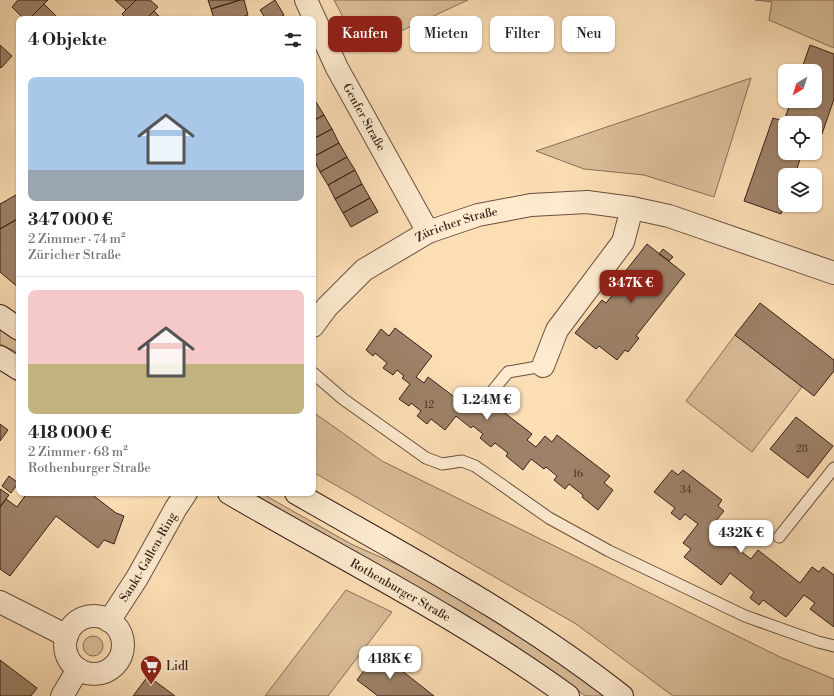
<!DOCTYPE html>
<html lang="de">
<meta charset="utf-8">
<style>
:root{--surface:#fff;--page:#f6f6f6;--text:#222;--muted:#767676;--line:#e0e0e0;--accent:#8f2418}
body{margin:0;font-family:"Libre Bodoni",serif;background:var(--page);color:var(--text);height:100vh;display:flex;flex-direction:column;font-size:15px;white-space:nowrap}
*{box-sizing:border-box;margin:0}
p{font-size:13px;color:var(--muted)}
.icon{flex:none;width:22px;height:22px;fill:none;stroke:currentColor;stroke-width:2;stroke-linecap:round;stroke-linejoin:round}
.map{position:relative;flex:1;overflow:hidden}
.sheet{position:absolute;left:16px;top:16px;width:300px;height:480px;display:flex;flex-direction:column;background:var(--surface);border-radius:8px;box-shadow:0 1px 3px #0004}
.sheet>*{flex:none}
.hud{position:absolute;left:328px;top:16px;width:380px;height:36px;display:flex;gap:8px}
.needle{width:26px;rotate:218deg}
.buttons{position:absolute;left:778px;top:64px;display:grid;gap:8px}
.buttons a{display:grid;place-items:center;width:44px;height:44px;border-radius:8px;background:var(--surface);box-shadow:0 1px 3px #0004;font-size:20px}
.price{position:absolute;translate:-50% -34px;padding:0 9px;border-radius:8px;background:#fff;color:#222;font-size:13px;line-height:26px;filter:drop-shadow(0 1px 2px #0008)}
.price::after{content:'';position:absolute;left:50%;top:24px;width:12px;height:9px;margin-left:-6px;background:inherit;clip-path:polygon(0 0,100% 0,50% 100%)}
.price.selected{background:var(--accent);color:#fff}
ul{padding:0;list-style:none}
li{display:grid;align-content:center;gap:8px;height:212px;padding:0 12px}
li+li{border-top:1px solid var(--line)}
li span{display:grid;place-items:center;height:124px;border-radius:8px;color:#555}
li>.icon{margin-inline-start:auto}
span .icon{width:72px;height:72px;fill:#fffc;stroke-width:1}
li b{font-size:17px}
h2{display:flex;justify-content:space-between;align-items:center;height:48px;padding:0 12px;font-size:17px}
.pill{padding:0 14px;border-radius:8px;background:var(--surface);box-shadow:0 1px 3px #0004;font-size:14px;line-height:36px}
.pill.selected{background:var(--accent);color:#fff}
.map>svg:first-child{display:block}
.green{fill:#dabe9a;stroke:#886e58}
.building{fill:#9d8269;stroke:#361f17}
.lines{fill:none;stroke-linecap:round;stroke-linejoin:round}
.service-casing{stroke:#684f3e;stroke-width:13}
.minor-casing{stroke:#684f3e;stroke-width:24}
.secondary-casing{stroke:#361f17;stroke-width:24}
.service{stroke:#fdeacf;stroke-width:11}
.minor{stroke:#fdeacf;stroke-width:22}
.secondary{stroke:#fdeacf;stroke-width:22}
.labels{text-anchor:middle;stroke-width:4;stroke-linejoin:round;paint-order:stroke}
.number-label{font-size:10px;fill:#50382c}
.street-label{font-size:12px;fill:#361f17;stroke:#fdeacf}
.poi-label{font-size:12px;fill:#361f17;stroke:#fdeacf;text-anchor:start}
</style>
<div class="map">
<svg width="834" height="696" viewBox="0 0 834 696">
<rect width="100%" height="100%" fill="#fcdeb5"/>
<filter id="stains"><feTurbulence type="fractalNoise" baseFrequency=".005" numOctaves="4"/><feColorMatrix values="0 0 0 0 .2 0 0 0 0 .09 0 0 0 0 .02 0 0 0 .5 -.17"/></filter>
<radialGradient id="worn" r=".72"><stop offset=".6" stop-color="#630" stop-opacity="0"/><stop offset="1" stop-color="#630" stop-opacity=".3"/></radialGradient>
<path class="green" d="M 334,0 L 468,0 L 360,50 Z
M 755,0 L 834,0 L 834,48 L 769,20 L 772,2 Z
M 751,78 L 714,197 L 644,175 L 584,169 L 536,151 Z
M 0,327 L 19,340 L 19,353 L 0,344 Z
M 735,335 L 802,387 L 752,452 L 686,401 Z
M 313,412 L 382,461 L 780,657 L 834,679 L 834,696 L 673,696 L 576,624 L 313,472 Z
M 261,493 L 351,544 L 441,584 L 538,646 L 606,696 L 585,696 L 573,686 L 258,499 Z
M 346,590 L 392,612 L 328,696 L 265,696 Z
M83 646a10 10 0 1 1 20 0a10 10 0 1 1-20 0Z"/>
<path class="building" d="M 18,0 L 48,0 L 29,19 L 24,19 L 12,7 Z
M 115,0 L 136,0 L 126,10 Z
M 136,0 L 150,0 L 158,7 L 146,19 L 127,19 L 122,14 Z
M 208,0 L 240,0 L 211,9 Z
M 240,0 L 244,0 L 248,15 L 234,19 L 214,19 L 211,9 Z
M 275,0 L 284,15 L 277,19 L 266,19 L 260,10 Z
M 44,4 L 58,18 L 29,19 Z
M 154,11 L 162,19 L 146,19 Z
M 0,45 L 12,56 L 1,68 L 0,67 Z
M 810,45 L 834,54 L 834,99 L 822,134 L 815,132 L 815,123 L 785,123 L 785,153 L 802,153 L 795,175 L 785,175 L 785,202 L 781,214 L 744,201 L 773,118 L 784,121 L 791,101 L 815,101 L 815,71 L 801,71 Z
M 316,102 L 324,115 L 313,121 L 313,103 Z
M 324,115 L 332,129 L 313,139 L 313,121 Z
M 332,129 L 339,143 L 313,157 L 313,139 Z
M 339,143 L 347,157 L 320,172 L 313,157 Z
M 347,157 L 355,170 L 328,185 L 320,172 Z
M 355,170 L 362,184 L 335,199 L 328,185 Z
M 362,184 L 370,198 L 343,213 L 335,199 Z
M 16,195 L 19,201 L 19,218 L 0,229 L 0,204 Z
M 370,198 L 378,212 L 351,227 L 343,213 Z
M 19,218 L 19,288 L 0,272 L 0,229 Z
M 647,244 L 685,274 L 636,336 L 639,338 L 628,352 L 625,350 L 617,360 L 599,346 L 596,349 L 575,333 L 602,300 L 606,303 L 628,276 L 624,273 Z
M 663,249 L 673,257 L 669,261 L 659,254 Z
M 760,303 L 834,360 L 834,371 L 814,396 L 735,335 Z
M 395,328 L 432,356 L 416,377 L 424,383 L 428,377 L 461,402 L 467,393 L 480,403 L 484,397 L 532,434 L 527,440 L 536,447 L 545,436 L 552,442 L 557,435 L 610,476 L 604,483 L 613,490 L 598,510 L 582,497 L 583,495 L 569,484 L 565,489 L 554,480 L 557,476 L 546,467 L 544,469 L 531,459 L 523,470 L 506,456 L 508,453 L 495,443 L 491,447 L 480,438 L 483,434 L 473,426 L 471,428 L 456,416 L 445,430 L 431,419 L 427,424 L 417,416 L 421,411 L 411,403 L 409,406 L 399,399 L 410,384 L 402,378 L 404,376 L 397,370 L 393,375 L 383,368 L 387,363 L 375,353 L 373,356 L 366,350 L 381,329 L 389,336 Z
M 796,417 L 833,446 L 808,478 L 770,449 Z
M 0,424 L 8,430 L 0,441 Z
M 672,470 L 678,475 L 683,470 L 722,500 L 718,506 L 724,511 L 710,528 L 751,559 L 758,550 L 800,583 L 812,567 L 819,572 L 823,567 L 834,575 L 834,627 L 810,609 L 815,603 L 804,595 L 786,617 L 763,600 L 759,605 L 750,598 L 754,592 L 730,573 L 721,585 L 684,557 L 691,549 L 683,543 L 698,524 L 685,514 L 680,520 L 671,513 L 675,508 L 654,492 Z
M 9,476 L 18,483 L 11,493 L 2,486 Z
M 0,489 L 9,495 L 0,507 Z
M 27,493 L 90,493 L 116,513 L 124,516 L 114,544 L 104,540 L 98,548 L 56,516 L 10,576 L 0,569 L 0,507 L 6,499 L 17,507 Z
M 378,652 L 434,696 L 378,696 L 357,680 Z
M 0,660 L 37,688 L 31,696 L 0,696 Z
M 148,676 L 175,696 L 133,696 Z"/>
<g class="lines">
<g class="service-casing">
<path id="service" d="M 313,373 L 343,399 L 426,458 L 442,464 L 462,461 L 475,466 L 549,518 L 609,551 L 745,616 L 818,642 L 834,646
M 490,394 L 508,372 L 543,366
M 779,537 L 834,468"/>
</g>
<g class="minor-casing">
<g id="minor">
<path id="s1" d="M 306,0 L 337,68 L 428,232"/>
<path id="s2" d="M 313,326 L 327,307 L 364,270 L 428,232 L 478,215 L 531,205 L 587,202 L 632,208 L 669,216 L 834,273"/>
<path d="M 543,366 L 557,330 L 623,242 L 632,208"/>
<path d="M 0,602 L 67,636"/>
<circle cx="94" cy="645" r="29"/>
<path id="s3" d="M 109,621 L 137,578 L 176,508 L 186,493"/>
<path d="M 62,696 L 78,669"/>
</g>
</g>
<g class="secondary-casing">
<g id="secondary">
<path d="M 0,316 L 19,329"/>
<path d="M 0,357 L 19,369"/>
<path id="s4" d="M 229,493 C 342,559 461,618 568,696"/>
<path d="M 296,493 C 407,557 521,616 622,696"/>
</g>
</g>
<use href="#service" class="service"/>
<use href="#minor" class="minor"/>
<use href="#secondary" class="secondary"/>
</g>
<defs>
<g id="supermarket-pin" transform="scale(1.15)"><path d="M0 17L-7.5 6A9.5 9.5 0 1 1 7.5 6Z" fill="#8f2418" stroke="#fdeacf"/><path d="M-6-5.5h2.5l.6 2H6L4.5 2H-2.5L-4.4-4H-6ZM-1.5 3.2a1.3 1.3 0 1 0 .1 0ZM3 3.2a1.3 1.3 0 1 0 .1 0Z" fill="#fff"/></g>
</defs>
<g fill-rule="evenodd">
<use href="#supermarket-pin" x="151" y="666"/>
</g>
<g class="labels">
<g class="number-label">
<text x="429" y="408">12</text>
<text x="802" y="452">28</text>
<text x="578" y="477">16</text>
<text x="686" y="493">34</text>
</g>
<g class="street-label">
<text dy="4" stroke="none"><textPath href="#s1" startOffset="131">Genfer Straße</textPath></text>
<text dy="4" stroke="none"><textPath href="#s2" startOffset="180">Züricher Straße</textPath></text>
<text dy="4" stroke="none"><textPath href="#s3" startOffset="75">Sankt-Gallen-Ring</textPath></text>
<text dy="4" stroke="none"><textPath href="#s4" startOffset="197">Rothenburger Straße</textPath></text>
</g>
<g class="poi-label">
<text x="166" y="670">Lidl</text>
</g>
</g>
<rect width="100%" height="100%" filter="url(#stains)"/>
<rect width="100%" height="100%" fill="url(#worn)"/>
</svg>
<div class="buttons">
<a><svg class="needle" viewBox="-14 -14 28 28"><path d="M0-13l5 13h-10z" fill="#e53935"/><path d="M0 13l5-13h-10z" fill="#767676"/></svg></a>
<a><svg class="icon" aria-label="locate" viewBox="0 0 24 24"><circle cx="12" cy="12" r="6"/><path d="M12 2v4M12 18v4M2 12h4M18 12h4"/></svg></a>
<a><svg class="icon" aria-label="layers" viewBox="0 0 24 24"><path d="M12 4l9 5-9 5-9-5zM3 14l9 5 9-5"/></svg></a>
</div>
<b class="price selected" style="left:631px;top:304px">347K €</b>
<b class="price" style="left:487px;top:421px">1.24M €</b>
<b class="price" style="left:741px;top:554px">432K €</b>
<b class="price" style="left:390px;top:680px">418K €</b>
<div class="hud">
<a class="pill selected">Kaufen</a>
<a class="pill">Mieten</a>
<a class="pill">Filter</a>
<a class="pill">Neu</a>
</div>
<section class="sheet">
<h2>4 Objekte<svg class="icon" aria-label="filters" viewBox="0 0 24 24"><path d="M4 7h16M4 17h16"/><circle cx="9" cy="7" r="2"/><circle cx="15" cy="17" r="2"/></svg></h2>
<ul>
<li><span style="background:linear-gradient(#a9c7e8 75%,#9aa5b1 0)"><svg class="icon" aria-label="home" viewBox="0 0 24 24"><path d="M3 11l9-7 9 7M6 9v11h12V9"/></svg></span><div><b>347 000 €</b><p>2 Zimmer · 74 m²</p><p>Züricher Straße</p></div></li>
<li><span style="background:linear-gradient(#f6c9c9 60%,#c2b280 0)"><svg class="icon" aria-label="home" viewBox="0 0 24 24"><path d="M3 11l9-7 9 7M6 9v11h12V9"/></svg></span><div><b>418 000 €</b><p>2 Zimmer · 68 m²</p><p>Rothenburger Straße</p></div></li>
</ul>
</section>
</div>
